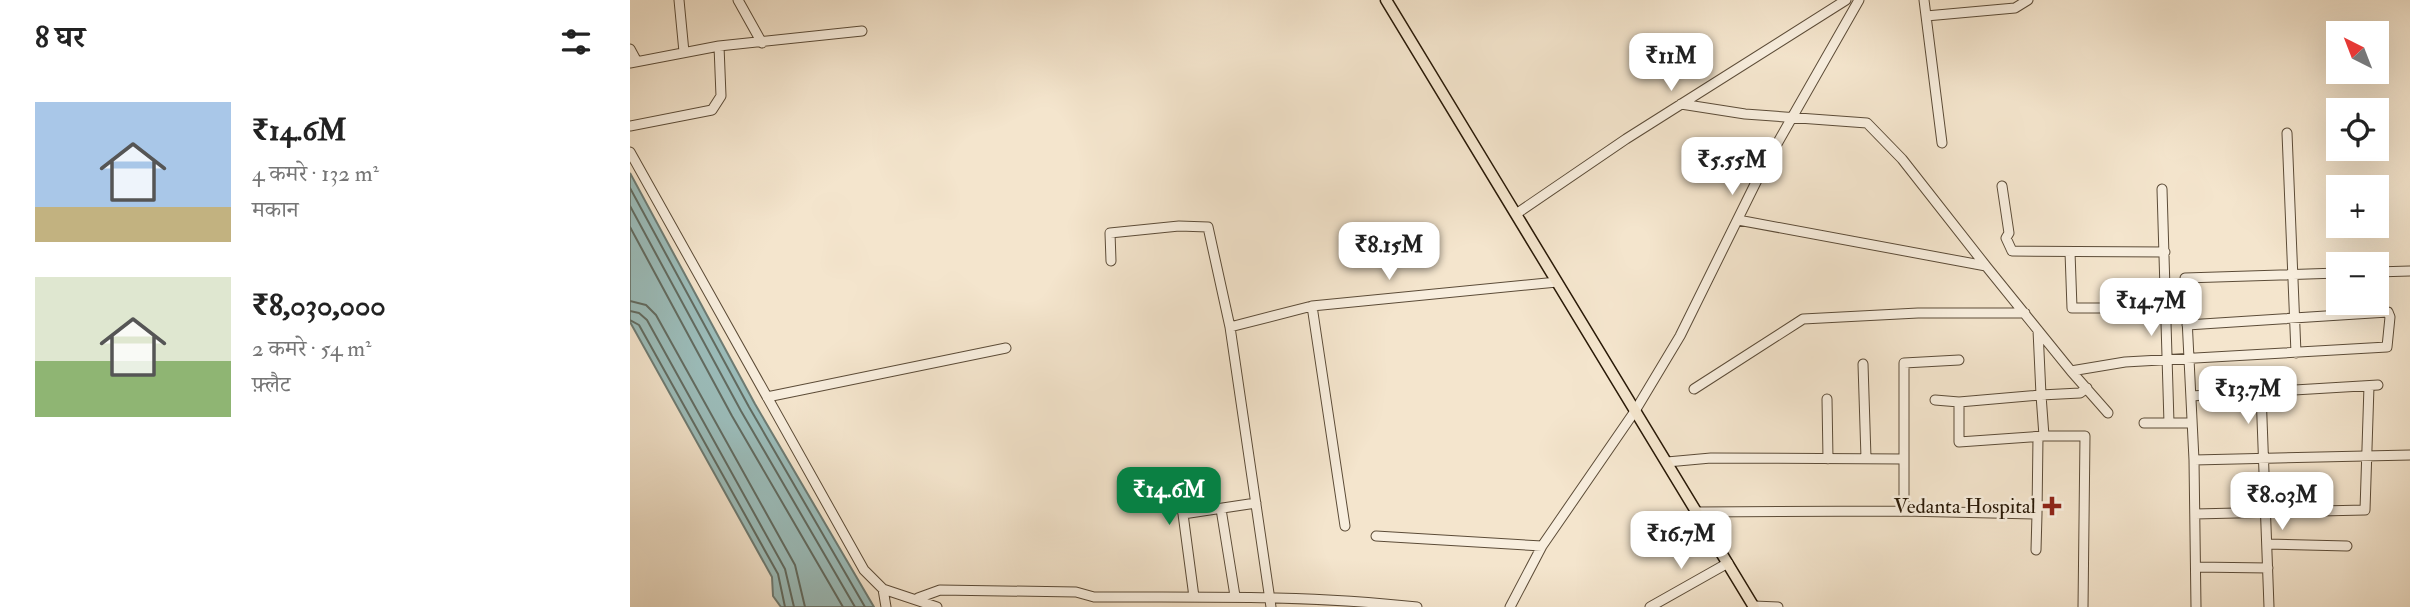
<!DOCTYPE html>
<html lang="hi">
<meta charset="utf-8">
<style>
:root{--surface:#fff;--page:#f6f6f6;--text:#222;--muted:#767676;--accent:#0b8043}
body{margin:0;font-family:"IM FELL Double Pica","Noto Serif Devanagari",serif;background:var(--page);color:var(--text);height:100vh;display:flex;flex-direction:column;font-size:26px;white-space:nowrap}
*{box-sizing:border-box;margin:0}
p{font-size:23px;color:var(--muted)}
.icon{flex:none;width:38px;height:38px;fill:none;stroke:currentColor;stroke-width:2;stroke-linecap:round;stroke-linejoin:round}
.map{position:relative;flex:1;overflow:hidden}
.sheet{display:flex;flex-direction:column;background:var(--surface);width:630px}
.sheet>*{flex:none}
.needle{width:46px;rotate:318deg}
.tools{position:absolute;left:1696px;top:21px;display:grid;gap:14px}
.tools a{display:grid;place-items:center;width:63px;height:63px;border-radius:0px;background:var(--surface);box-shadow:0 7px 28px #0002;font-size:35px}
.price{position:absolute;translate:-50% -60px;padding:0 16px;border-radius:14px;background:#fff;color:#222;font-size:23px;line-height:46px;filter:drop-shadow(0 2px 4px #0008)}
.price::after{content:'';position:absolute;left:50%;top:42px;width:21px;height:16px;margin-left:-10px;background:inherit;clip-path:polygon(0 0,100% 0,50% 100%)}
.price.current{background:var(--accent);color:#fff}
ul{padding:0;list-style:none}
li{display:flex;align-items:center;gap:21px;height:175px;padding:0 35px}
li span{display:grid;place-items:center;flex:none;width:196px;height:140px;border-radius:0px;color:#555}
li>.icon{margin-inline-start:auto}
span .icon{width:84px;height:84px;fill:#fffc;stroke-width:1}
li b{font-size:30px}
h2{display:flex;justify-content:space-between;align-items:center;height:84px;padding:0 35px;font-size:30px}
main{display:flex;flex:1;min-height:0}
.map>svg:first-child{display:block}
.water{fill:#9cbebc;stroke:#6e7c74;stroke-width:2}
.lines{fill:none;stroke-linecap:round;stroke-linejoin:round}
.shore{stroke:#626c62;stroke-width:2}
.minor-casing{stroke:#5c4c38;stroke-width:11}
.major-casing{stroke:#291907;stroke-width:13}
.minor{stroke:#f8eede;stroke-width:9}
.major{stroke:#f4e5cd;stroke-width:10}
.poi-dot{fill:#8f2418;stroke:#f8eede;stroke-width:2.5}
.labels{text-anchor:middle;stroke-width:5;stroke-linejoin:round;paint-order:stroke}
.poi-label{font-size:21px;fill:#291907;stroke:#f8eede;text-anchor:end}
</style>
<main>
<section class="sheet">
<h2>8 घर<svg class="icon" aria-label="filters" viewBox="0 0 24 24"><path d="M4 7h16M4 17h16"/><circle cx="9" cy="7" r="2"/><circle cx="15" cy="17" r="2"/></svg></h2>
<ul>
<li><span style="background:linear-gradient(#a9c7e8 75%,#c2b280 0)"><svg class="icon" aria-label="home" viewBox="0 0 24 24"><path d="M3 11l9-7 9 7M6 9v11h12V9"/></svg></span><div><b>₹14.6M</b><p>4 कमरे · 132 m²</p><p>मकान</p></div></li>
<li><span style="background:linear-gradient(#dfe7d0 60%,#8fb573 0)"><svg class="icon" aria-label="home" viewBox="0 0 24 24"><path d="M3 11l9-7 9 7M6 9v11h12V9"/></svg></span><div><b>₹8,030,000</b><p>2 कमरे · 54 m²</p><p>फ़्लैट</p></div></li>
</ul>
</section>
<div class="map">
<svg width="1780" height="607" viewBox="0 0 1780 607">
<rect width="100%" height="100%" fill="#f4e5cd"/>
<filter id="stains"><feTurbulence type="fractalNoise" baseFrequency=".00286" numOctaves="4"/><feColorMatrix values="0 0 0 0 .2 0 0 0 0 .09 0 0 0 0 .02 0 0 0 .5 -.17"/></filter>
<radialGradient id="worn" r=".72"><stop offset=".6" stop-color="#630" stop-opacity="0"/><stop offset="1" stop-color="#630" stop-opacity=".3"/></radialGradient>
<path class="water" d="M 0,173 L 125,404 L 244,607 L 151,607 L 143,596 L 142,577 L 0,322 Z"/>
<g class="lines">
<path class="shore" d="M 0,188 L 119,407 L 235,607
M 0,206 L 111,411 L 225,607
M 0,227 L 102,416 L 213,607
M 0,301 L 16,305 L 26,315 L 165,565 L 175,607
M 0,311 L 9,313 L 17,320 L 155,569 L 164,607
M 0,320 L 9,325 L 148,574 L 155,607"/>
<g class="minor-casing">
<path id="minor" d="M 49,0 L 54,52
M 108,0 L 132,43
M 1294,0 L 1312,143
M 1296,16 L 1385,8 L 1398,0
M 0,49 L 6,60
M 0,63 L 89,46
M 1051,104 L 1115,114 L 1237,123 L 1272,159 L 1356,266 L 1108,220
M 0,126 L 82,110 L 91,96 L 89,46 L 232,31
M 1657,133 L 1666,353
M 0,152 L 234,570 L 253,589 L 307,607
M 1372,186 L 1379,233 L 1376,238 L 1382,251 L 1535,252
M 1532,189 L 1539,423
M 886,214 L 996,139 L 1216,0
M 1440,252 L 1442,308 L 1495,308
M 481,261 L 480,233 L 549,226 L 578,227 L 600,327 L 641,607
M 1356,266 L 1441,371
M 1746,272 L 1780,271
M 682,306 L 715,526
M 600,327 L 682,306 L 927,282
M 1408,330 L 1411,395 L 1329,402 L 1329,442 L 1414,436 L 1411,395 L 1450,393 L 1457,388
M 1233,364 L 1236,458
M 1064,389 L 1173,319 L 1288,313 L 1395,313
M 1631,392 L 1639,607
M 1561,396 L 1748,385
M 137,397 L 376,348
M 1197,399 L 1198,459
M 1305,400 L 1329,402
M 1478,413 L 1441,371 L 1495,362 L 1757,347 L 1760,317 L 1758,312 L 1557,325
M 1514,423 L 1561,423
M 1414,436 L 1455,436 L 1453,607
M 1564,460 L 1780,455
M 1037,462 L 1081,458 L 1274,459
M 549,497 L 553,514
M 591,509 L 605,596
M 1274,511 L 1274,363 L 1329,360
M 1067,512 L 1274,511 L 1407,514 L 1406,550
M 1407,514 L 1408,437
M 1565,514 L 1735,510 L 1739,386
M 746,536 L 912,546
M 1637,544 L 1717,546
M 1566,567 L 1638,568
M 253,589 L 256,607
M 564,597 L 553,514 L 626,503
M 288,598 L 310,590 L 446,592 L 464,597 C 572,597 680,595 787,607
M 1124,606 L 1148,607
M 880,607 L 912,546 L 1005,411 L 1050,336 L 1131,172 L 1229,0
M 1020,607 L 1098,563
M 1566,607 L 1564,460 L 1555,278 L 1708,273"/>
</g>
<g class="major-casing">
<path id="major" d="M 756,0 L 1124,607"/>
</g>
<use href="#minor" class="minor"/>
<use href="#major" class="major"/>
</g>
<path class="poi-dot" d="M1418.5 495.5h7v7h7v7h-7v7h-7v-7h-7v-7h7z"/>
<g class="labels">
<g class="poi-label">
<text x="1406" y="513">Vedanta Hospital</text>
</g>
</g>
<rect width="100%" height="100%" filter="url(#stains)"/>
<rect width="100%" height="100%" fill="url(#worn)"/>
</svg>
<div class="tools">
<a><svg class="needle" viewBox="-14 -14 28 28"><path d="M0-13l5 13h-10z" fill="#e53935"/><path d="M0 13l5-13h-10z" fill="#767676"/></svg></a>
<a><svg class="icon" aria-label="locate" viewBox="0 0 24 24"><circle cx="12" cy="12" r="6"/><path d="M12 2v4M12 18v4M2 12h4M18 12h4"/></svg></a>
<a>+</a>
<a>−</a>
</div>
<b class="price" style="left:1041px;top:93px">₹11M</b>
<b class="price" style="left:1102px;top:197px">₹5.55M</b>
<b class="price" style="left:759px;top:282px">₹8.15M</b>
<b class="price" style="left:1521px;top:338px">₹14.7M</b>
<b class="price" style="left:1618px;top:426px">₹13.7M</b>
<b class="price current" style="left:539px;top:527px">₹14.6M</b>
<b class="price" style="left:1652px;top:532px">₹8.03M</b>
<b class="price" style="left:1051px;top:571px">₹16.7M</b>
</div>
</main>
